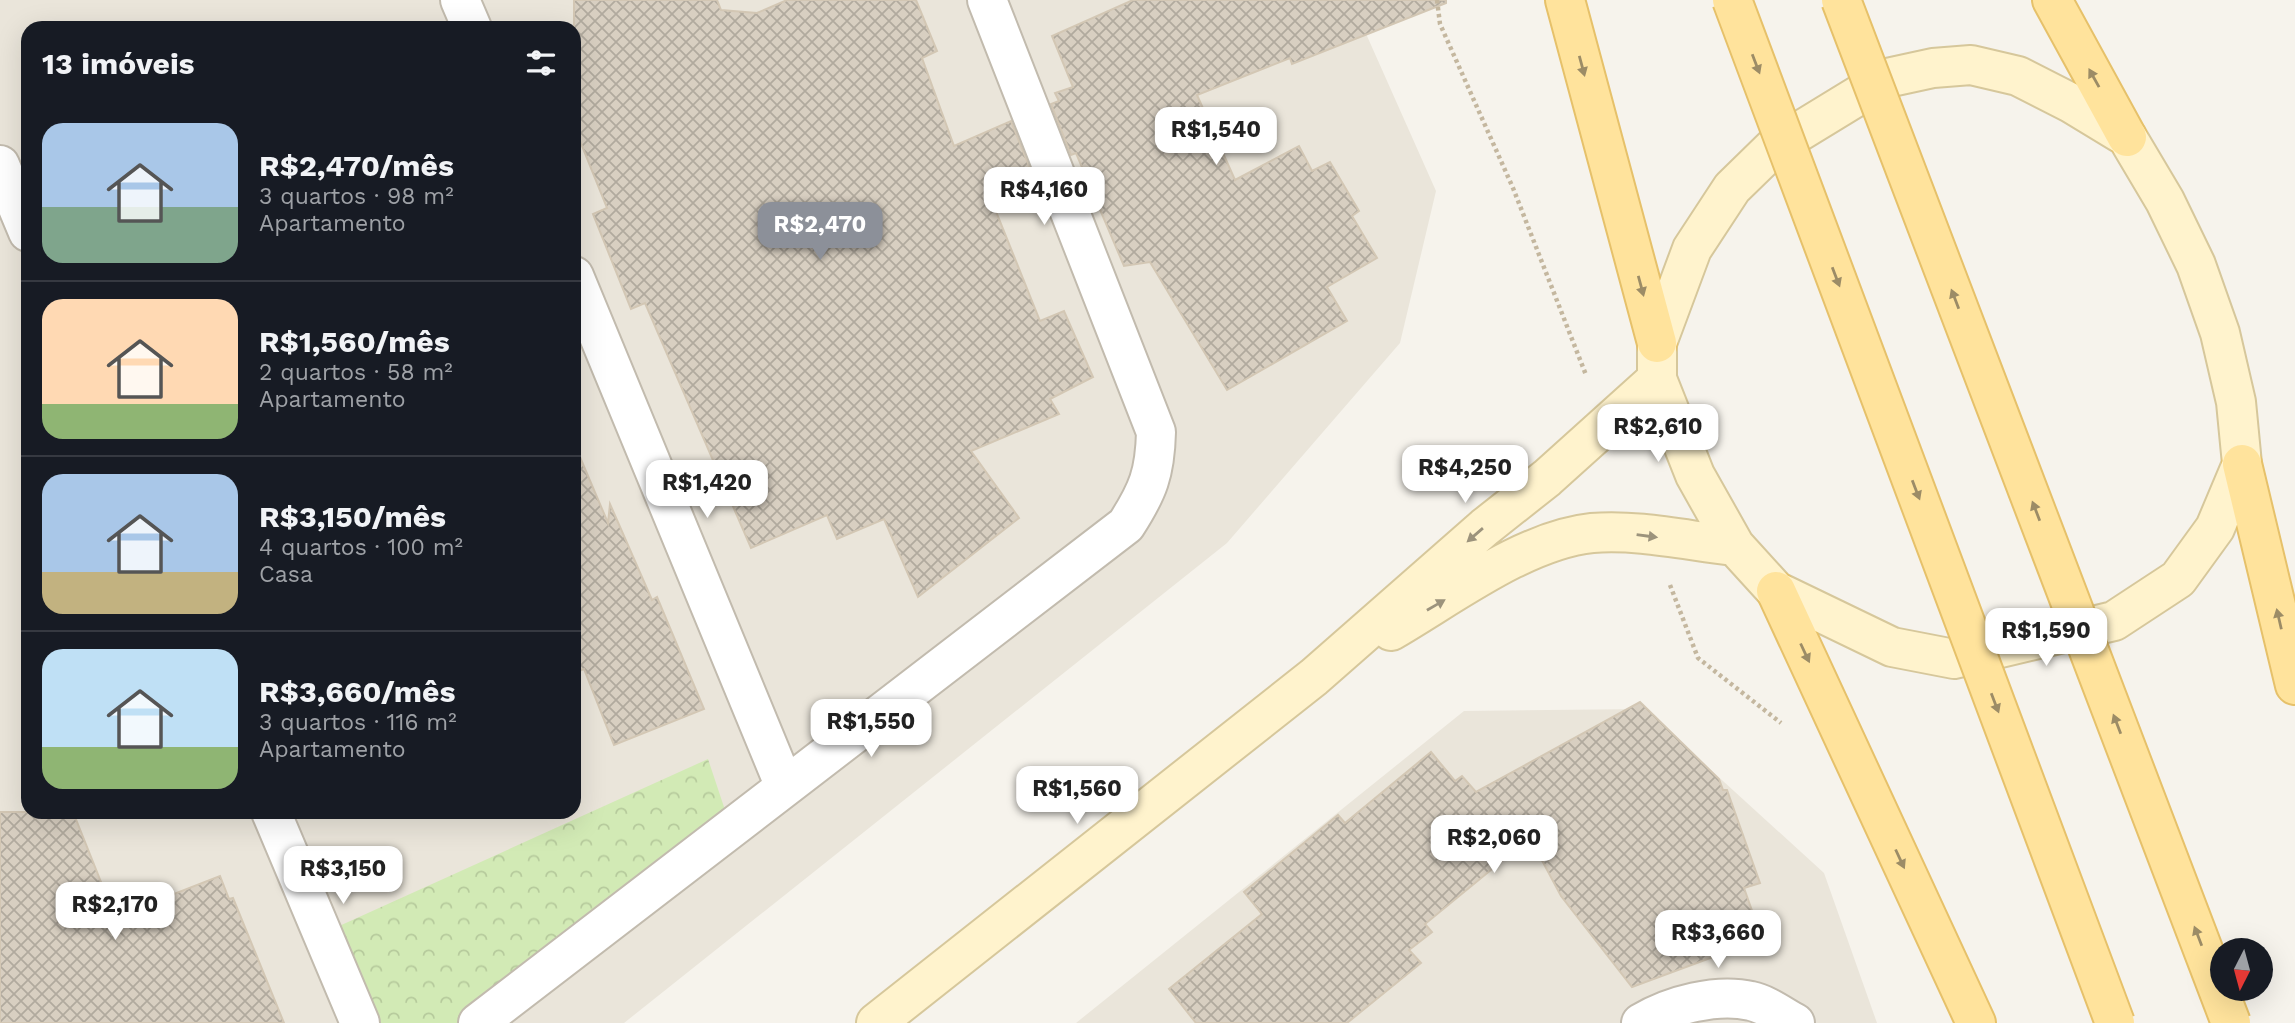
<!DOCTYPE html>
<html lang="pt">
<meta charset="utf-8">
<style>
:root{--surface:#171b24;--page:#20242c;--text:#f1f3f6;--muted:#9ea1a6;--line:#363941;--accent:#8c9099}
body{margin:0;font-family:"Work Sans",sans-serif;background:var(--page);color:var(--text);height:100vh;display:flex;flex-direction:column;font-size:26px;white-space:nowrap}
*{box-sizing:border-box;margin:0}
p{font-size:23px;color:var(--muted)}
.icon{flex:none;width:38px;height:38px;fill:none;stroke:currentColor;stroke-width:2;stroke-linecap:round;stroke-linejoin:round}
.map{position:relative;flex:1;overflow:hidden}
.panel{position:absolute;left:21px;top:21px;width:560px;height:798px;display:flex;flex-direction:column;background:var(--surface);border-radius:21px;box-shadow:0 7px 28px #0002}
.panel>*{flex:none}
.needle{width:46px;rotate:186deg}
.fabs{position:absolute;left:2210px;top:938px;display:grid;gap:14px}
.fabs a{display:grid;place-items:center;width:63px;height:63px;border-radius:50%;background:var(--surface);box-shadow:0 7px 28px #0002;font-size:35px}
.price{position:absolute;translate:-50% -60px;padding:0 16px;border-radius:14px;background:#fff;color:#222;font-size:23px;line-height:46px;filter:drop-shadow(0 2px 4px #0008)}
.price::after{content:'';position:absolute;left:50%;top:42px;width:21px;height:16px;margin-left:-10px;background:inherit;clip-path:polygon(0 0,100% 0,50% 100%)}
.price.selected{background:var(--accent);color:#fff}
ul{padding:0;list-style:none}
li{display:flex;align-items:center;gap:21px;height:175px;padding:0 21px}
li+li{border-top:2px solid var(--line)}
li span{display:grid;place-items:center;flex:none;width:196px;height:140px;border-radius:21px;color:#555}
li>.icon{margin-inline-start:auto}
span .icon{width:84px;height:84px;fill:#fffc;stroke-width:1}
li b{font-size:30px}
h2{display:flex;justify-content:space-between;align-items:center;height:84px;padding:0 21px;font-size:30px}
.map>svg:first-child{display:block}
.residential{fill:#eae5da;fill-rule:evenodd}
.park{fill:url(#park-crowns)}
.building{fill:url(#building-cross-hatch);stroke:#d3c7b4;stroke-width:2}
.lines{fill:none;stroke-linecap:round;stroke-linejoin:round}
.street-casing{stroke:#c2bbae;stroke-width:42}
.secondary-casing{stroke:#d6c79b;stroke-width:42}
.primary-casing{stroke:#e6c16a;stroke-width:42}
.path{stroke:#c4b79f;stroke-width:4.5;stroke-dasharray:3.5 3.5;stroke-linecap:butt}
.street{stroke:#fff;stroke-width:38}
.secondary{stroke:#fff3cd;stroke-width:38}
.primary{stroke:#ffe39c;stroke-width:38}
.primary-bridge-casing{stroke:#e6c16a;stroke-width:42;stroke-linecap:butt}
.primary-bridge{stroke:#ffe39c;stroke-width:38}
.oneway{fill:#9c8c66}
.oneway2{fill:#9c937c}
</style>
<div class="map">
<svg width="2295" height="1023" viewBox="0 0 2295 1023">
<defs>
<pattern id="park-crowns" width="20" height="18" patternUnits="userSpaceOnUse" patternTransform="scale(1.75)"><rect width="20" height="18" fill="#d2eab5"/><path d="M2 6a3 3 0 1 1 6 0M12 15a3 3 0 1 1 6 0" fill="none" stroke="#b6ca9c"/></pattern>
<pattern id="building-cross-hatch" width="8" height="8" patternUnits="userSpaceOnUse" patternTransform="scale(1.75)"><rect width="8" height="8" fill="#d8cfc1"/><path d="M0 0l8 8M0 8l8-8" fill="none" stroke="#b1aa9e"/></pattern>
</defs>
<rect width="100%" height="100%" fill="#f6f3ec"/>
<path class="residential" d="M 0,0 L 1351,0 L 1436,191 L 1400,343 L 1227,543 L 624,1023 L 0,1023 ZM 28,28 L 574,28 L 574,812 L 28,812 Z
M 1644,709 L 1824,873 L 1877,1023 L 1076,1023 L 1464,711 Z"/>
<path class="park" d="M 708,759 L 725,810 L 457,1023 L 381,1023 L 337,927 Z"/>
<path class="building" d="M 574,0 L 717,0 L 721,10 L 757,13 L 787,0 L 916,0 L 937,51 L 922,58 L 954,146 L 1011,121 L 1031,171 L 987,189 L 1040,321 L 1064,311 L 1093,377 L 1050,399 L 1059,414 L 971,451 L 1019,518 L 918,597 L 884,519 L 837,539 L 827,515 L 751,548 L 645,303 L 631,309 L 593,214 L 607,208 L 574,126 Z
M 1133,0 L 1446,0 L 1446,3 L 1292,64 L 1290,58 L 1197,95 L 1235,180 L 1299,146 L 1312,171 L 1330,162 L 1359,211 L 1352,216 L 1377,258 L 1327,287 L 1347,321 L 1227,390 L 1150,262 L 1124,266 L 1076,153 L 1071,155 L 1051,104 L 1059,101 L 1055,93 L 1073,87 L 1052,36 Z
M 574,443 L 608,523 L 610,504 L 652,600 L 657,597 L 704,709 L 614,745 L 584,669 L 574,673 Z
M 1640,702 L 1719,779 L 1723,790 L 1727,790 L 1760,883 L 1744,888 L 1762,939 L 1632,987 L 1561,896 L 1530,838 L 1425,924 L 1432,932 L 1409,950 L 1421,963 L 1347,1023 L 1196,1023 L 1169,989 L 1262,914 L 1244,892 L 1338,815 L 1345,823 L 1431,752 L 1455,781 L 1462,776 L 1476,792 Z
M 0,812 L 73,812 L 115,917 L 220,876 L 229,899 L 233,898 L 284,1023 L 0,1023 Z"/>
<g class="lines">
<g class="street-casing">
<path id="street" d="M 460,0 L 472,28
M 0,165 L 28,232
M 574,276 L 785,787
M 271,812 L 360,1023
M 478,1023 L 1126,525 C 1148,491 1155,473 1156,432 L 987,0
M 1641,1023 C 1671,1005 1717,993 1751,1001 C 1766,1004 1782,1016 1795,1023"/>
</g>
<g class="secondary-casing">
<path id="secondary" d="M 1971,65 L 2018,76 L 2071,103 L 2127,137 L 2165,201 L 2196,265 L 2220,333 L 2236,402 L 2242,464 L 2215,528 L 2178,579 L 2114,621 L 1954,659 L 1892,647 L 1776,591 L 1735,546 L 1695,475 L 1657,379 L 1657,343 L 1692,249 L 1732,188 L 1774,147 L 1887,78 L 1933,68 Z
M 1391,631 C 1450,597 1524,540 1592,533 C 1638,529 1689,541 1735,546
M 876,1023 L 1314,677 L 1485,527 L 1547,478 L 1657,379"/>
</g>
<g class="primary-casing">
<path id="primary" d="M 1565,0 L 1657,343
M 2052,0 L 2127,137
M 2242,464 L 2295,685
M 1776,591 L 1976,1023"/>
</g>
<path class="path" d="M 1437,0 L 1440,24 L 1513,188 L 1586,375
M 1670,585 L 1698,658 L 1781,723"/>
<use href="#street" class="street"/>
<use href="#secondary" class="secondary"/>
<use href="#primary" class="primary"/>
<g class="primary-bridge-casing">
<path id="primary-bridge" d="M 1732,0 L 2115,1023
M 1841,0 L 2231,1023"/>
</g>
<use href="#primary-bridge" class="primary-bridge"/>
</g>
<defs><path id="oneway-solid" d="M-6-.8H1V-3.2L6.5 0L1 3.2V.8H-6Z" transform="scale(1.75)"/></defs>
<g class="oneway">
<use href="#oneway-solid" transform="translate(1756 64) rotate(69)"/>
<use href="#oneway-solid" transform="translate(1582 66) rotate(75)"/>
<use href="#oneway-solid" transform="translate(2094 78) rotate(-119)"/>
<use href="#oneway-solid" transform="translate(1836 277) rotate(69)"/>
<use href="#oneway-solid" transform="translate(1641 286) rotate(75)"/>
<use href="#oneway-solid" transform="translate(1955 299) rotate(-111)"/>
<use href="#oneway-solid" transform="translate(1916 490) rotate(69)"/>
<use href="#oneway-solid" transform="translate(2036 511) rotate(-111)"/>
<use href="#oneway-solid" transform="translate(2279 619) rotate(-103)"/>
<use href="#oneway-solid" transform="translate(1805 653) rotate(65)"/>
<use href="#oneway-solid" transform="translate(1995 703) rotate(69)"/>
<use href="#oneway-solid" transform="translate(2117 724) rotate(-111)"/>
<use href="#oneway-solid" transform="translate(1900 859) rotate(65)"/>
<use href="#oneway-solid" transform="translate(2198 936) rotate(-111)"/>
</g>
<g class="oneway2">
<use href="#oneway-solid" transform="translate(1475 535) rotate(139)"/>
<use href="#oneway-solid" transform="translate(1647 536) rotate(8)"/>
<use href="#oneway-solid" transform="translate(1436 605) rotate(-30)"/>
</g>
</svg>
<div class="fabs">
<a><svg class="needle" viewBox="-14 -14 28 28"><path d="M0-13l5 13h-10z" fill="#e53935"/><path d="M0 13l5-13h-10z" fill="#9ea1a6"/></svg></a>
</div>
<b class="price" style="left:1216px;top:167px">R$1,540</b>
<b class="price" style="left:1044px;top:227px">R$4,160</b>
<b class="price selected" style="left:820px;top:262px">R$2,470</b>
<b class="price" style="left:1658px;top:464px">R$2,610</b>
<b class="price" style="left:1465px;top:505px">R$4,250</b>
<b class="price" style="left:707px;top:520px">R$1,420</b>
<b class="price" style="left:2046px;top:668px">R$1,590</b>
<b class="price" style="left:871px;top:759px">R$1,550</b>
<b class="price" style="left:1077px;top:826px">R$1,560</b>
<b class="price" style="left:1494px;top:875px">R$2,060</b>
<b class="price" style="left:343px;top:906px">R$3,150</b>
<b class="price" style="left:115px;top:942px">R$2,170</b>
<b class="price" style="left:1718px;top:970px">R$3,660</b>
<section class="panel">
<h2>13 imóveis<svg class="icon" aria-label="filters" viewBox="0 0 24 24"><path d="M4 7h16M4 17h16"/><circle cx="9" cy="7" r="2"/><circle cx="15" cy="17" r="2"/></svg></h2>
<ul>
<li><span style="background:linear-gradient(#a9c7e8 60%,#7fa58c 0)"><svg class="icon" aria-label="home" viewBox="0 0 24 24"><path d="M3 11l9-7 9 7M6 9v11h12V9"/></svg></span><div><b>R$2,470/mês</b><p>3 quartos · 98 m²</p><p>Apartamento</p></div></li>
<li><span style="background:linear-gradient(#ffd9b3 75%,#8fb573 0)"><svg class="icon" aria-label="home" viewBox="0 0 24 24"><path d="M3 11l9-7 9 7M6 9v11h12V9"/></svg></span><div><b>R$1,560/mês</b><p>2 quartos · 58 m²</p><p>Apartamento</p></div></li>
<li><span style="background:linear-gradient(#a9c7e8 70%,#c2b280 0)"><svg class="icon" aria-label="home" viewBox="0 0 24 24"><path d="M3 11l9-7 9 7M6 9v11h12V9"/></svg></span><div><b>R$3,150/mês</b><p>4 quartos · 100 m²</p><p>Casa</p></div></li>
<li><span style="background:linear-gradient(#bfe0f5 70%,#8fb573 0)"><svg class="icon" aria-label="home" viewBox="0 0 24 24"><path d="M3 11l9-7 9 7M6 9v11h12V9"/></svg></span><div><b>R$3,660/mês</b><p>3 quartos · 116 m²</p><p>Apartamento</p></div></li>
</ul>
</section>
</div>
